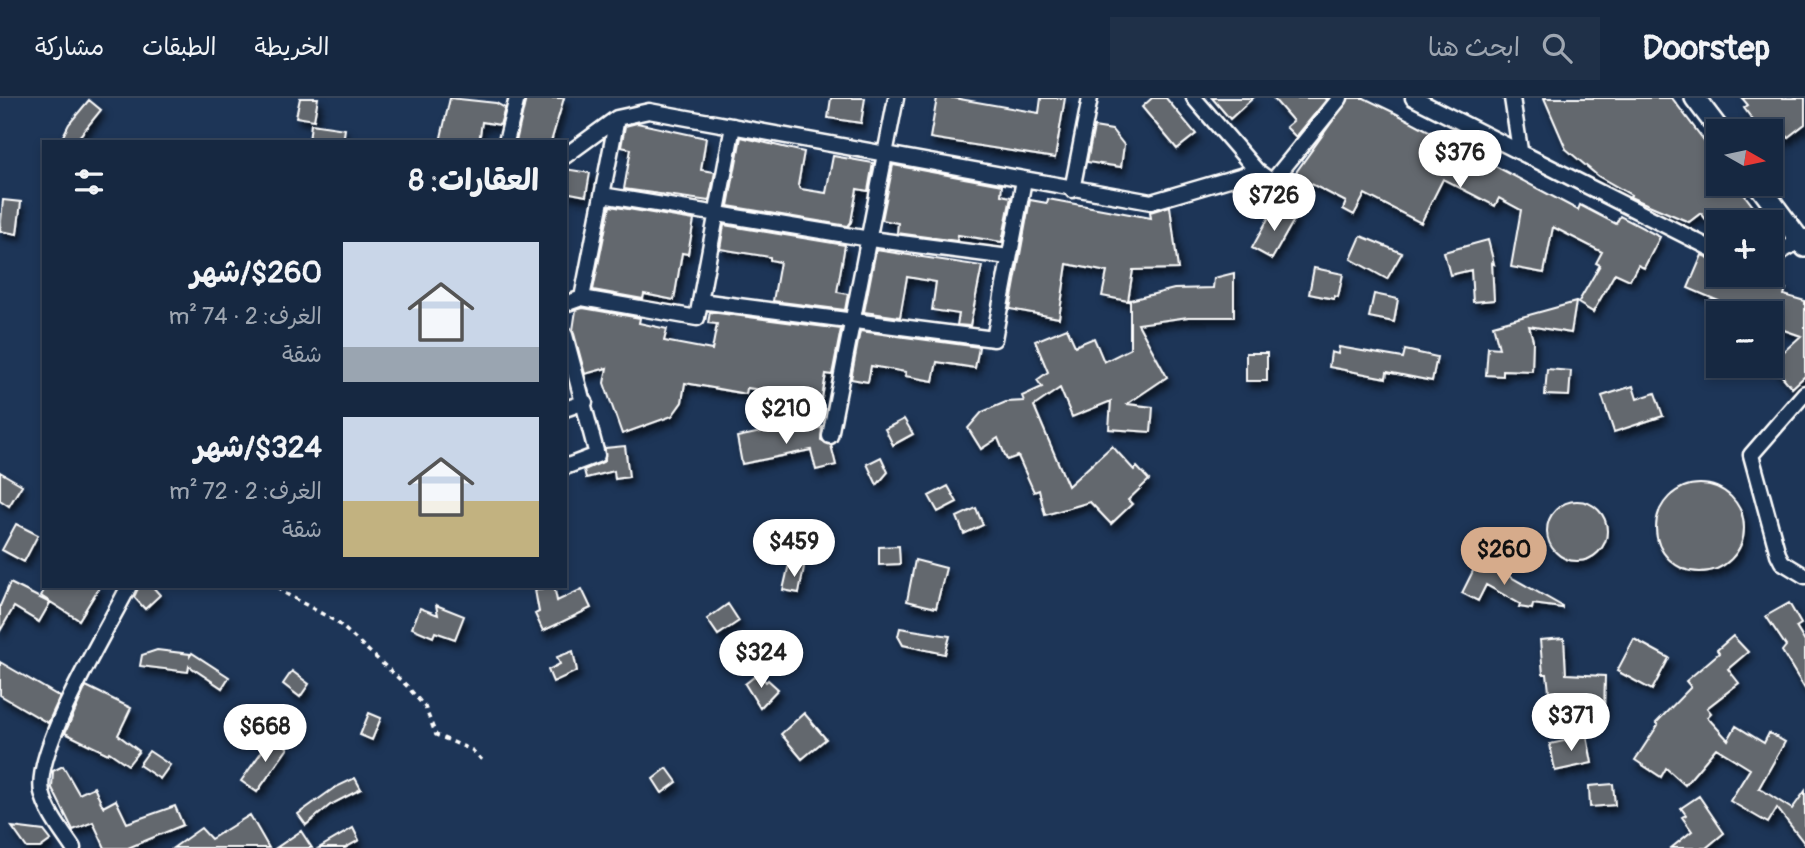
<!DOCTYPE html>
<html lang="ar">
<meta charset="utf-8">
<style>
:root{--surface:#162841;--page:#1f3048;--text:#f1f3f6;--muted:#9ea6b1;--line:#35445a;--accent:#d6ab8b}
body{margin:0;font-family:Pangolin,"Playpen Sans Arabic",sans-serif;background:var(--page);color:var(--text);direction:rtl;height:100vh;display:flex;flex-direction:column;font-size:26px;white-space:nowrap}
*{box-sizing:border-box;margin:0}
p{font-size:23px;color:var(--muted)}
.icon{flex:none;width:38px;height:38px;fill:none;stroke:currentColor;stroke-width:2;stroke-linecap:round;stroke-linejoin:round}
.map{position:relative;flex:1;overflow:hidden;direction:ltr}
.side{position:absolute;left:42px;top:42px;width:525px;height:448px;display:flex;flex-direction:column;background:var(--surface);border-radius:0px;box-shadow:0 4px 10px #0003,0 0 0 2px var(--line);direction:rtl}
.side>*{flex:none}
.needle{width:46px;rotate:99deg}
.tools{position:absolute;left:1706px;top:21px;display:grid;gap:14px}
.tools a{display:grid;place-items:center;width:77px;height:77px;border-radius:0px;background:var(--surface);box-shadow:0 4px 10px #0003,0 0 0 2px var(--line);font-size:35px}
.price{position:absolute;translate:-50% -60px;padding:0 16px;border-radius:24px;background:#fff;color:#222;font-size:23px;line-height:46px;filter:drop-shadow(0 2px 4px #0008)}
.price::after{content:'';position:absolute;left:50%;top:42px;width:21px;height:16px;margin-left:-10px;background:inherit;clip-path:polygon(0 0,100% 0,50% 100%)}
.price.current{background:var(--accent);color:#111}
ul{padding:0;list-style:none}
li{display:flex;align-items:center;gap:21px;height:175px;padding:0 28px}
li span{display:grid;place-items:center;flex:none;width:196px;height:140px;border-radius:0px;color:#555}
li>.icon{margin-inline-start:auto}
span .icon{width:84px;height:84px;fill:#fffc;stroke-width:1}
li b{font-size:30px}
h2{display:flex;justify-content:space-between;align-items:center;height:84px;padding:0 28px;font-size:30px}
header{display:flex;align-items:center;gap:42px;box-sizing:border-box;height:98px;padding:0 35px;background:var(--surface);border-bottom:2px solid var(--line)}
header strong{font-size:33px}
nav{display:flex;gap:38px;margin-inline-start:auto;font-size:24px}
.search{width:490px;height:63px;background:var(--page);display:flex;align-items:center;gap:18px;box-sizing:border-box;padding:0 24px;border-radius:0px;color:var(--muted);font-size:26px}
.map>svg:first-child{display:block}
.building{fill:#63686e;stroke:#fff;stroke-width:2;filter:url(#shadow)}
.lines{fill:none;stroke-linecap:round;stroke-linejoin:round}
.minor-casing{stroke:#fff;stroke-width:19}
.secondary-casing{stroke:#fff;stroke-width:24}
.path{stroke:#fff;stroke-width:3.5;stroke-dasharray:5 5;stroke-linecap:butt}
.minor{stroke:#1d3557;stroke-width:14}
.secondary{stroke:#1d3557;stroke-width:19}
</style>
<header>
<strong>Doorstep</strong>
<div class="search"><svg class="icon" aria-label="search" viewBox="0 0 24 24"><circle cx="10" cy="10" r="6"/><path d="M15 15l6 6"/></svg>ابحث هنا</div>
<nav><a>الخريطة</a><a>الطبقات</a><a>مشاركة</a></nav>
</header>
<div class="map">
<svg width="1805" height="750" viewBox="0 0 1805 750">
<defs>
<filter id="shadow"><feDropShadow dx="3.5" dy="6" stdDeviation="3.5" flood-color="#0009"/></filter>
</defs>
<rect width="100%" height="100%" fill="#1d3557"/>
<filter id="ink" filterUnits="userSpaceOnUse"><feTurbulence type="fractalNoise" baseFrequency=".0143" numOctaves="2"/><feDisplacementMap in="SourceGraphic" scale="14" xChannelSelector="R" yChannelSelector="G"/><feConvolveMatrix kernelMatrix="1 2 1 2 8 2 1 2 1" color-interpolation-filters="sRGB"/></filter>
<g filter="url(#ink)">
<path class="building" d="M 300,0 L 318,0 L 314,22 L 296,19 Z
M 450,0 L 496,5 L 505,10 L 500,27 L 482,24 L 479,44 L 440,44 Z
M 526,0 L 564,0 L 551,44 L 516,44 Z
M 831,0 L 865,0 L 861,25 L 828,20 Z
M 937,0 L 954,0 L 1039,15 L 1041,0 L 1065,0 L 1055,60 L 930,40 Z
M 1152,0 L 1166,0 L 1196,36 L 1177,51 L 1142,9 Z
M 1212,0 L 1253,0 L 1230,21 Z
M 1273,0 L 1328,0 L 1296,39 L 1286,29 L 1293,23 Z
M 1349,0 L 1364,0 L 1395,15 L 1578,112 L 1580,107 L 1616,126 L 1620,118 L 1660,139 L 1644,170 L 1638,167 L 1630,182 L 1615,175 L 1593,214 L 1578,205 L 1600,167 L 1596,165 L 1602,154 L 1553,129 L 1544,175 L 1511,169 L 1521,112 L 1499,100 L 1495,108 L 1443,81 L 1421,125 L 1365,96 L 1354,117 L 1343,111 L 1346,104 L 1294,77 Z
M 1544,0 L 1672,0 L 1718,61 L 1718,86 L 1736,86 L 1765,124 L 1718,124 L 1718,138 L 1701,115 L 1689,124 L 1630,99 L 1631,97 L 1598,78 L 1566,51 Z
M 1742,0 L 1805,0 L 1805,26 L 1783,43 L 1777,35 L 1771,40 L 1771,33 L 1761,33 L 1744,10 L 1748,7 Z
M 89,2 L 101,12 L 75,44 L 60,44 L 69,26 Z
M 637,25 L 706,40 L 701,72 L 715,74 L 709,103 L 624,91 L 631,51 L 621,49 L 625,28 Z
M 311,26 L 345,31 L 343,44 L 309,44 Z
M 1094,29 L 1112,32 L 1124,47 L 1121,69 L 1087,64 Z
M 741,39 L 804,54 L 798,87 L 801,91 L 826,95 L 833,58 L 873,65 L 868,93 L 857,91 L 851,124 L 848,128 L 728,108 Z
M 893,67 L 1002,87 L 1001,97 L 1011,99 L 1002,144 L 958,137 L 957,143 L 897,135 L 898,125 L 882,122 Z
M 565,71 L 590,75 L 586,98 L 565,94 Z
M 1048,101 L 1151,120 L 1150,114 L 1170,108 L 1178,171 L 1133,172 L 1128,203 L 1102,198 L 1107,174 L 1067,166 L 1059,220 L 1010,211 L 1030,102 L 1047,105 Z
M 3,102 L 21,104 L 17,136 L 0,133 Z
M 610,108 L 694,122 L 688,156 L 682,155 L 674,202 L 644,196 L 643,201 L 593,192 Z
M 1275,108 L 1295,120 L 1272,161 L 1252,150 Z
M 724,127 L 845,147 L 837,194 L 848,196 L 845,212 L 773,203 L 780,164 L 770,162 L 770,159 L 720,151 Z
M 1361,138 L 1402,155 L 1387,181 L 1351,161 Z
M 1488,142 L 1494,166 L 1492,165 L 1494,202 L 1473,204 L 1471,172 L 1450,177 L 1444,154 Z
M 876,152 L 982,168 L 970,228 L 957,227 L 959,216 L 932,212 L 936,184 L 907,179 L 900,219 L 864,214 Z
M 1702,157 L 1718,164 L 1718,177 L 1760,177 L 1758,182 L 1786,191 L 1784,197 L 1805,203 L 1805,278 L 1792,290 L 1771,265 L 1801,238 L 1781,231 L 1782,227 L 1771,223 L 1771,215 L 1747,215 L 1688,190 Z
M 1314,170 L 1343,176 L 1338,199 L 1334,198 L 1334,201 L 1309,196 Z
M 1234,175 L 1234,219 L 1188,219 L 1138,226 L 1167,279 L 1127,306 L 1153,309 L 1151,334 L 1109,331 L 1111,303 L 1072,319 L 1060,290 L 1034,308 L 1068,388 L 1112,348 L 1134,372 L 1137,369 L 1149,382 L 1128,402 L 1132,406 L 1111,426 L 1090,404 L 1045,417 L 1039,392 L 1034,394 L 1018,358 L 1007,362 L 998,340 L 981,351 L 968,330 L 982,314 L 1006,304 L 1024,303 L 1022,298 L 1042,289 L 1037,282 L 1048,274 L 1035,243 L 1067,230 L 1075,248 L 1094,240 L 1104,264 L 1130,251 L 1130,202 L 1174,191 L 1213,190 L 1214,180 Z
M 1374,196 L 1398,201 L 1394,224 L 1369,219 Z
M 1576,204 L 1571,235 L 1529,228 L 1533,242 L 1532,273 L 1503,272 L 1503,278 L 1486,277 L 1488,249 L 1499,250 L 1493,227 Z
M 583,210 L 640,220 L 639,225 L 667,231 L 664,243 L 712,252 L 717,226 L 708,225 L 710,214 L 841,231 L 832,277 L 826,276 L 822,300 L 811,298 L 809,307 L 774,301 L 775,294 L 747,290 L 746,296 L 685,285 L 682,304 L 672,318 L 622,336 L 604,285 L 607,270 L 585,276 L 573,232 L 576,212 Z
M 860,233 L 979,249 L 975,270 L 937,264 L 933,283 L 905,278 L 906,274 L 871,268 L 868,284 L 851,281 Z
M 1339,249 L 1403,260 L 1405,252 L 1437,259 L 1432,283 L 1387,274 L 1386,280 L 1329,269 L 1331,254 L 1338,256 Z
M 1246,255 L 1267,255 L 1267,283 L 1246,283 Z
M 1547,271 L 1571,273 L 1569,298 L 1545,297 Z
M 1633,288 L 1637,301 L 1655,295 L 1663,318 L 1614,334 L 1602,298 Z
M 904,321 L 913,336 L 893,347 L 885,331 Z
M 791,328 L 793,336 L 822,329 L 821,342 L 831,347 L 836,367 L 816,372 L 811,352 L 742,366 L 737,339 Z
M 625,348 L 629,379 L 615,381 L 614,373 L 586,380 L 584,372 L 605,363 L 605,350 Z
M 881,359 L 888,374 L 877,387 L 867,366 Z
M 0,374 L 22,387 L 9,408 L 0,402 Z
M1656 430a44 44 0 1 1 88 0a44 44 0 1 1-88 0Z
M 948,388 L 957,404 L 938,414 L 929,398 Z
M1547 433a30 30 0 1 1 60 0a30 30 0 1 1-60 0Z
M 976,410 L 983,427 L 964,436 L 957,419 Z
M 16,426 L 38,437 L 24,464 L 2,452 Z
M 899,448 L 900,466 L 879,467 L 879,449 Z
M 1479,461 L 1562,508 L 1562,510 L 1533,506 L 1532,511 L 1519,509 L 1520,506 L 1486,487 L 1478,503 L 1462,495 Z
M 915,462 L 946,470 L 936,510 L 907,503 Z
M 789,466 L 804,469 L 799,495 L 783,492 Z
M 10,485 L 50,505 L 39,524 L 14,509 L 0,533 L 0,508 Z
M 46,488 L 100,488 L 79,522 L 41,498 Z
M 139,488 L 152,488 L 160,497 L 145,511 L 134,499 Z
M 554,488 L 557,503 L 582,491 L 591,510 L 543,533 L 535,516 L 539,514 L 535,492 Z
M 1789,505 L 1801,526 L 1796,529 L 1805,544 L 1805,591 L 1782,553 L 1786,548 L 1766,518 Z
M 728,506 L 739,523 L 718,537 L 707,521 Z
M 436,507 L 464,518 L 455,541 L 435,534 L 433,539 L 412,530 L 420,510 L 438,517 Z
M 900,530 L 950,538 L 945,556 L 903,547 L 898,538 Z
M 1733,538 L 1748,554 L 1728,571 L 1739,585 L 1707,610 L 1711,615 L 1707,619 L 1728,642 L 1736,628 L 1764,645 L 1769,635 L 1785,644 L 1759,690 L 1792,711 L 1805,693 L 1805,746 L 1777,710 L 1768,725 L 1730,703 L 1750,671 L 1716,650 L 1685,687 L 1666,670 L 1661,679 L 1635,662 L 1658,627 L 1656,625 L 1691,589 L 1686,583 L 1719,555 L 1717,552 Z
M 1564,540 L 1566,576 L 1605,578 L 1604,613 L 1552,619 L 1547,576 L 1543,576 L 1540,542 Z
M 1634,541 L 1669,560 L 1652,592 L 1617,573 Z
M 157,552 L 190,556 L 190,558 L 192,555 L 229,579 L 222,590 L 189,568 L 188,574 L 140,568 L 142,557 Z
M 573,553 L 577,573 L 553,584 L 548,572 L 560,566 L 557,559 Z
M 0,564 L 60,599 L 48,625 L 0,597 Z
M 292,573 L 309,586 L 300,599 L 283,586 Z
M 759,575 L 766,584 L 768,582 L 778,591 L 760,610 L 745,586 Z
M 86,588 L 131,610 L 118,637 L 139,653 L 128,667 L 109,654 L 108,656 L 65,635 Z
M 369,615 L 381,620 L 372,642 L 360,637 Z
M 804,615 L 826,641 L 802,661 L 781,636 Z
M 1587,638 L 1592,665 L 1555,673 L 1550,646 Z
M 272,639 L 288,650 L 257,694 L 241,683 Z
M 149,653 L 170,667 L 160,681 L 139,667 Z
M 63,668 L 79,696 L 94,689 L 103,709 L 116,702 L 127,725 L 175,708 L 183,727 L 128,750 L 105,750 L 93,724 L 73,732 L 52,690 L 53,673 Z
M 667,670 L 677,684 L 662,695 L 653,681 Z
M 355,680 L 361,691 L 330,707 L 306,727 L 298,716 L 334,690 Z
M 1613,686 L 1615,707 L 1590,709 L 1589,688 Z
M 1699,698 L 1724,735 L 1706,750 L 1671,750 L 1692,733 L 1682,719 L 1686,717 L 1681,710 Z
M 250,717 L 269,750 L 173,750 L 201,730 L 211,741 Z
M 12,729 L 44,733 L 51,742 L 40,750 L 27,750 Z
M 353,730 L 359,742 L 345,750 L 319,750 Z
M 301,733 L 312,750 L 276,750 Z"/>
<g class="lines">
<g class="minor-casing">
<path id="minor" d="M 1194,0 L 1257,73 L 1272,84 L 1340,0
M 1413,0 L 1718,154
M 1512,0 L 1520,52
M 506,44 L 517,0
M 565,58 L 617,20 L 649,13 L 1151,104 L 1257,73
M 1072,92 L 1090,0
M 602,97 L 870,141 L 1009,159
M 1771,160 L 1805,139
M 582,200 L 617,20
M 700,203 L 994,241 L 1024,82
M 565,206 L 582,200 L 697,220 L 733,28
M 565,237 L 597,357 L 565,369
M 1805,295 L 1751,357 L 1778,456 L 1782,464 L 1805,478
M 565,311 L 585,304
M 830,338 L 896,0
M 73,750 C 61,732 47,715 42,694 C 33,652 108,530 129,488"/>
</g>
<g class="secondary-casing">
<path id="secondary" d="M 1695,0 L 1720,33
M 1758,86 L 1805,149"/>
</g>
<path class="path" d="M 279,488 L 281,493 L 337,524 L 406,587 L 425,609 L 436,637 L 472,652 L 483,663"/>
<use href="#minor" class="minor"/>
<use href="#secondary" class="secondary"/>
</g>
</g>
</svg>
<div class="tools">
<a><svg class="needle" viewBox="-14 -14 28 28"><path d="M0-13l5 13h-10z" fill="#e53935"/><path d="M0 13l5-13h-10z" fill="#9ea6b1"/></svg></a>
<a>+</a>
<a>−</a>
</div>
<b class="price" style="left:1460px;top:92px">$376</b>
<b class="price" style="left:1274px;top:135px">$726</b>
<b class="price" style="left:786px;top:348px">$210</b>
<b class="price" style="left:794px;top:481px">$459</b>
<b class="price current" style="left:1504px;top:489px">$260</b>
<b class="price" style="left:761px;top:592px">$324</b>
<b class="price" style="left:1571px;top:655px">$371</b>
<b class="price" style="left:265px;top:666px">$668</b>
<section class="side">
<h2>العقارات: 8<svg class="icon" aria-label="filters" viewBox="0 0 24 24"><path d="M4 7h16M4 17h16"/><circle cx="9" cy="7" r="2"/><circle cx="15" cy="17" r="2"/></svg></h2>
<ul>
<li><span style="background:linear-gradient(#c9d6e8 75%,#9aa5b1 0)"><svg class="icon" aria-label="home" viewBox="0 0 24 24"><path d="M3 11l9-7 9 7M6 9v11h12V9"/></svg></span><div><b>$260/شهر</b><p>الغرف: 2 · 74 m²</p><p>شقة</p></div></li>
<li><span style="background:linear-gradient(#c9d6e8 60%,#c2b280 0)"><svg class="icon" aria-label="home" viewBox="0 0 24 24"><path d="M3 11l9-7 9 7M6 9v11h12V9"/></svg></span><div><b>$324/شهر</b><p>الغرف: 2 · 72 m²</p><p>شقة</p></div></li>
</ul>
</section>
</div>
